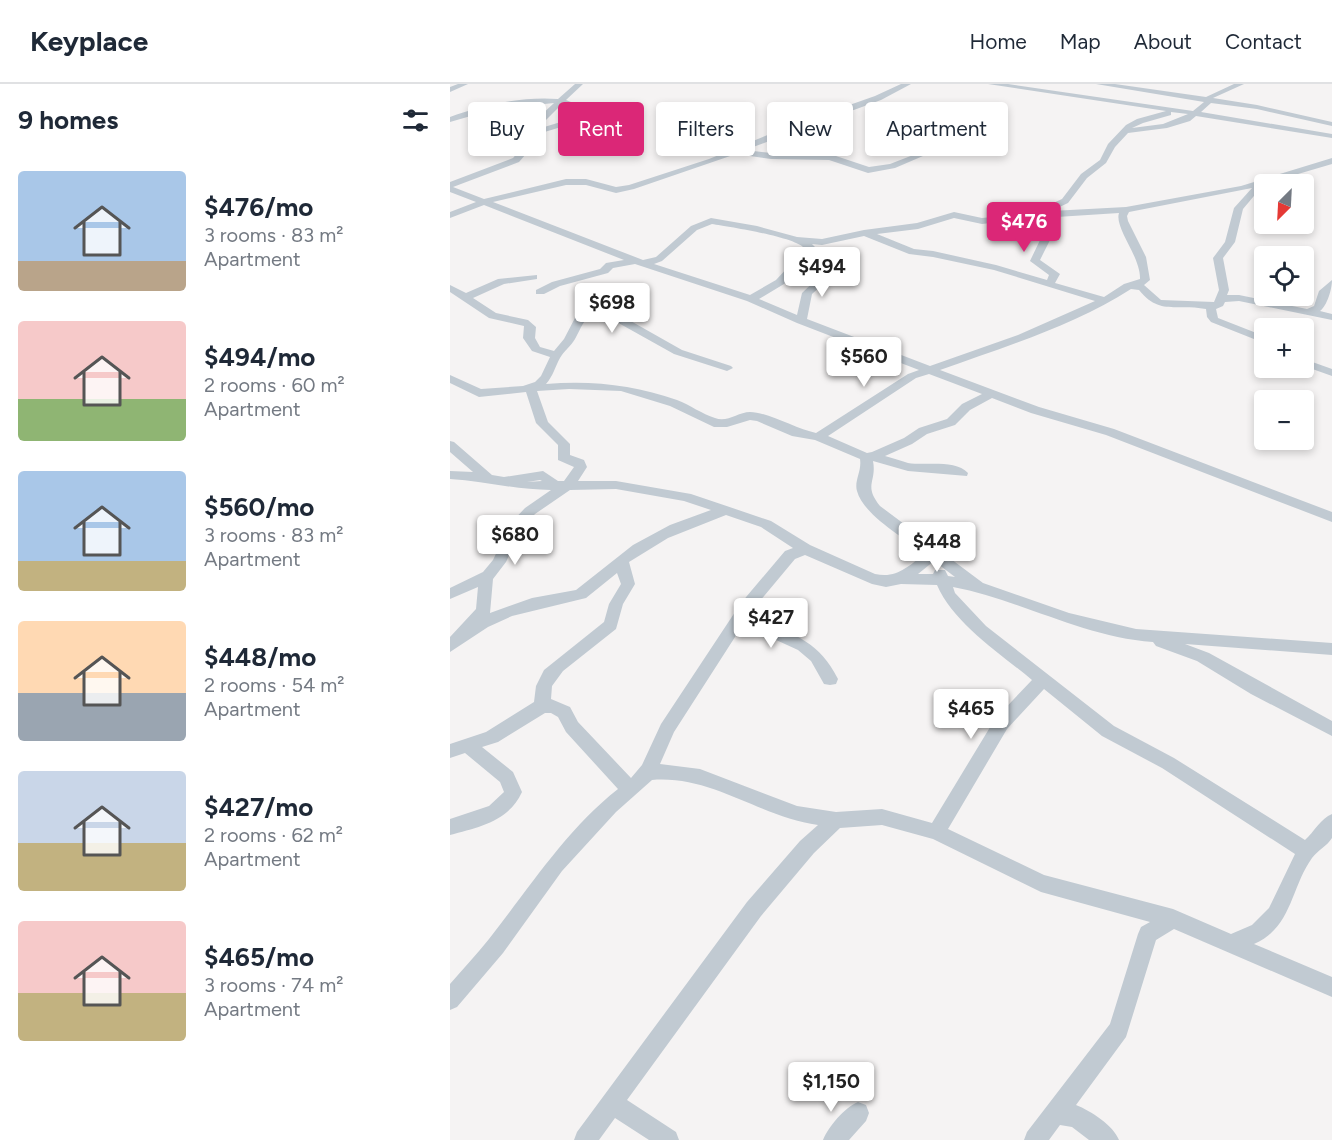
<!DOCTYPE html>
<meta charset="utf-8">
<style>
:root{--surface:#fff;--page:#f6f6f7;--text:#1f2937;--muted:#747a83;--line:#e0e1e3;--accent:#db2777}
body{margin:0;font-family:Figtree,sans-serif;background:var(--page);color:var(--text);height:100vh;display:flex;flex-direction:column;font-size:22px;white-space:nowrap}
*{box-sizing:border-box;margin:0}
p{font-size:20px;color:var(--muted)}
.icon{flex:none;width:33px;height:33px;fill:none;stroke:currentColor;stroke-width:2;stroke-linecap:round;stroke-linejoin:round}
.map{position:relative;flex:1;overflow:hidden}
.side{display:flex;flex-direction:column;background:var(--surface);width:450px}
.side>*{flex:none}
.banner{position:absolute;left:18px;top:18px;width:570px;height:54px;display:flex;gap:12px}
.needle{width:39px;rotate:204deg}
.fabs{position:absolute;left:804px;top:90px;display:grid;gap:12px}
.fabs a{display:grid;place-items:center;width:60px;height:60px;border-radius:6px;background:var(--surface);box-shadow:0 3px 9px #0003;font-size:30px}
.price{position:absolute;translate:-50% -51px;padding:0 14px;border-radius:6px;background:#fff;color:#222;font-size:20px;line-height:39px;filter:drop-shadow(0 2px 3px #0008)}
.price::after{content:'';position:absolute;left:50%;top:36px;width:18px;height:14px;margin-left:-9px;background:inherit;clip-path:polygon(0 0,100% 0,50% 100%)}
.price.current{background:var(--accent);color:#fff}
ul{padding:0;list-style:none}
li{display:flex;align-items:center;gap:18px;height:150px;padding:0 18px}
li span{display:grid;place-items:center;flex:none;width:168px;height:120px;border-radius:6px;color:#555}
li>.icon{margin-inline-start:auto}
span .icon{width:72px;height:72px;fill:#fffc;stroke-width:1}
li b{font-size:26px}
h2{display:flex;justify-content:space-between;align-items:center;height:72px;padding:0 18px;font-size:26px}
.chip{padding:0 21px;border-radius:6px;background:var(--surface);box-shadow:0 3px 9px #0003;font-size:21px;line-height:54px}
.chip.current{background:var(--accent);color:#fff}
header{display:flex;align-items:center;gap:36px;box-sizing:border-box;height:84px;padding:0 30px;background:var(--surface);border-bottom:2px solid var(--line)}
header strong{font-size:28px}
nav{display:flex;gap:33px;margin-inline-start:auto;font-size:21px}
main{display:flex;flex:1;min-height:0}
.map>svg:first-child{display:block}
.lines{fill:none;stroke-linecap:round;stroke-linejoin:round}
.minor{fill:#c1cad2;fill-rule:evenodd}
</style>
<header>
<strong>Keyplace</strong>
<nav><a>Home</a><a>Map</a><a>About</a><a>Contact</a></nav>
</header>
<main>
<section class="side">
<h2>9 homes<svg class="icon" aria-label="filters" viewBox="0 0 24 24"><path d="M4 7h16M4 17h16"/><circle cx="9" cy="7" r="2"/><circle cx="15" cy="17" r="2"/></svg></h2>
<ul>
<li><span style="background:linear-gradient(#a9c7e8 75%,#b9a48a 0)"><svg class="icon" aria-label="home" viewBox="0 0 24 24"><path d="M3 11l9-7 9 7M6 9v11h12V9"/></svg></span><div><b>$476/mo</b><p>3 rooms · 83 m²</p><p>Apartment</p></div></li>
<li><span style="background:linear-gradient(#f6c9c9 65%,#8fb573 0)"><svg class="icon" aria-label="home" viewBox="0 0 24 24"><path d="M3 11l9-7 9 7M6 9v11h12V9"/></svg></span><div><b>$494/mo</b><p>2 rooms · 60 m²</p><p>Apartment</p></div></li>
<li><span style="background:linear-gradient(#a9c7e8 75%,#c2b280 0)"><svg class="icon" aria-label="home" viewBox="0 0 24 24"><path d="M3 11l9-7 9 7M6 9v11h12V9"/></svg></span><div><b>$560/mo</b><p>3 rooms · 83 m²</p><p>Apartment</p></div></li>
<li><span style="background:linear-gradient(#ffd9b3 60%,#9aa5b1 0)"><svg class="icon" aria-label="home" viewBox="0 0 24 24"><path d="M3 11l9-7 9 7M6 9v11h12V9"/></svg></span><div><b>$448/mo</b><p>2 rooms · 54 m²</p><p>Apartment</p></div></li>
<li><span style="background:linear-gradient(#c9d6e8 60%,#c2b280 0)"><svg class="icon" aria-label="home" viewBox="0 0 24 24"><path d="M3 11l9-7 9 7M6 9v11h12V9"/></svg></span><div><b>$427/mo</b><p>2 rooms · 62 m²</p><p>Apartment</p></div></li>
<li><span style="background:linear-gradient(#f6c9c9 60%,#c2b280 0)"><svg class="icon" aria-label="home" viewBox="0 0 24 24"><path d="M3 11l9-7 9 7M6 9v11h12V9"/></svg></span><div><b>$465/mo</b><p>3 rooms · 74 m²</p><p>Apartment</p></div></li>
</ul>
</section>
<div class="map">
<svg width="882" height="1056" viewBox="0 0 882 1056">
<rect width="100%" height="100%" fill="#f5f3f3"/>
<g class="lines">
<path class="minor" d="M 8,0 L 18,0 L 0,8 L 0,3 Z
M 125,0 L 133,0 L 116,16 L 133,23 L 124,32 L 121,40 L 88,50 L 83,62 L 69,78 L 3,103 L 34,115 L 116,95 L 136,95 L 166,103 L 179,101 L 259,75 L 337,43 L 425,12 L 451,0 L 461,0 L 431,16 L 295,66 L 321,69 L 380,70 L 419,83 L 440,80 L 476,66 L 480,69 L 445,84 L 418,89 L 379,76 L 321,75 L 286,70 L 184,105 L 166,109 L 136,101 L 116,101 L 43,118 L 193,176 L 206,173 L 241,142 L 261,134 L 307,142 L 347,153 L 372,155 L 414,146 L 467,139 L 504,128 L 532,134 L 582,129 L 612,115 L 631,90 L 650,76 L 658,60 L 676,41 L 687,35 L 716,27 L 538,0 L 558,0 L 743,27 L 754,18 L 646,0 L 665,0 L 756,13 L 784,0 L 794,0 L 763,14 L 807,21 L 882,38 L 882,42 L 807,25 L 761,19 L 751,28 L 882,50 L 882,54 L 746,32 L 740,37 L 717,44 L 678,49 L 665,63 L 656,79 L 637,94 L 618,119 L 601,127 L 676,123 L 791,102 L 882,74 L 882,80 L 814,100 L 793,125 L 785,158 L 773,174 L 779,206 L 777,211 L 789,211 L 857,225 L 864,222 L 869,207 L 882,196 C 882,205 877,222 870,227 L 882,230 L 882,236 L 789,217 L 775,218 L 773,222 L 766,225 L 768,234 L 814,252 L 814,259 L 761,238 L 757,233 L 756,225 C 726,219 710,232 689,206 L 681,205 C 623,242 554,263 490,286 L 589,323 L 664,345 L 882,428 L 882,438 L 656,351 L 581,329 L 542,314 L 520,326 L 505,341 L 477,350 L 462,360 L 435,372 C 443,374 451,377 458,379 C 476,382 505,375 518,389 L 517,392 L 458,387 L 423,377 C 427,398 413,401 430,422 L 533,499 L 619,529 L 686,545 L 882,559 L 882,571 L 735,560 L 759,569 L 882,637 L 882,652 L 801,610 L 747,577 L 706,562 L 703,558 C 633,553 571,516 503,503 L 505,509 L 536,542 L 664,642 L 724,674 L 855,756 C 864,748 871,734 882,730 L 882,754 C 877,762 868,766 862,774 C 841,803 842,844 804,860 L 882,893 L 882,913 L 724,845 L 706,856 L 676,953 L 626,1021 C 641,1027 663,1041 669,1056 L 639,1056 L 622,1043 L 610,1041 L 599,1056 L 574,1056 L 577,1048 L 660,940 L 688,850 L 691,843 L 700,838 L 591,808 L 483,755 L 432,741 L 390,744 L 364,769 L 311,832 L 177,1016 L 226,1048 L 229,1056 L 199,1056 L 165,1034 L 149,1056 L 124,1056 L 127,1048 L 297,818 L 350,757 L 368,741 C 310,733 262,691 202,696 L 166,728 L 112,787 L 53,869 L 7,923 L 0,926 L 0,900 C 13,885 27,870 39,855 C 80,803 116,746 168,705 L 116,648 L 108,633 L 101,629 L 95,629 L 48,658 L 32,663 L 63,688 L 72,708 C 58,738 29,743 0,751 L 0,735 L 39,722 L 54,708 L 50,698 L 15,669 L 0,674 L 0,660 L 36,648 L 84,618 L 86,602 L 94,586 L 154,538 L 159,520 L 171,500 L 167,489 L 136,514 L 62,532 L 38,543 L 0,568 L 0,553 L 26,525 L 28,503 L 0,515 L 0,504 L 33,488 L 43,476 L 60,440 L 75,424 L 101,406 C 67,406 34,397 0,395 L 0,387 L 23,388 L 0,368 L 0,357 L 4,358 L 42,391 L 54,393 L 93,387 L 108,397 L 114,397 L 124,383 L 108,376 L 108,361 L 86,339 L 76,308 L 29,313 L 0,299 L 0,291 L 31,305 L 73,302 L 85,298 L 91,292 L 100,273 L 82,267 L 73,254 L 74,242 L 39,234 L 0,208 L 0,201 L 16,209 L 48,195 L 87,191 L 87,195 L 54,200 L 23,214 L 46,229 L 78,236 L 86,243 L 85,254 L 90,263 L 104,267 L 114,255 L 126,232 L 144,224 L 163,227 L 232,266 L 281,282 L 283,284 L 277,287 L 224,270 L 156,232 C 134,229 134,239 125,255 C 121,262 114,267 110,274 C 105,283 103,292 96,300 C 141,296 185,301 227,316 C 240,321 252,330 265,334 C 277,339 288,328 300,328 C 318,328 346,345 366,349 L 458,290 L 469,286 L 347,239 L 297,217 L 185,180 L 163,184 L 158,189 L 110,202 L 94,210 L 86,210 L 86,206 L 102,198 L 150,185 L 156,179 L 174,176 L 34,121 L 0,134 L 0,128 L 26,118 L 0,108 L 0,98 L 63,74 L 76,59 L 87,35 L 104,19 L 45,25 L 0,38 L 0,33 C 32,21 74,12 108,15 ZM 112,20 L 124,24 L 117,29 L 114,37 L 91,44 L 94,38 ZM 721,28 L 738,30 L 713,40 L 682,44 L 693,39 L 721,31 ZM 802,104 L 784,124 L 775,158 L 763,174 L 769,206 L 764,218 L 711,216 L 694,201 L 700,196 L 696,173 L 678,137 L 677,132 L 679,128 ZM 669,129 C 664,144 691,173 690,195 L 674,200 L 654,213 L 605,199 L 610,190 L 590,176 L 601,154 L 591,134 ZM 504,134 L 532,140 L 582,134 L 591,154 L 580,177 L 599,191 L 597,196 L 546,181 L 483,167 L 464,165 L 427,150 L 468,145 ZM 262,140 C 280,143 347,153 355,165 L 326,196 L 300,211 L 204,180 L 212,177 L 247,146 ZM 414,152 L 459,170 L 483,173 L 544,186 L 645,217 L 568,251 L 480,282 L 357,235 L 362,210 L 385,189 L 385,185 L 377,185 L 352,209 L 347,231 L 309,215 L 334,200 L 363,168 L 365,163 L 362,160 L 372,161 ZM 479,290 L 532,310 L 512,320 L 497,335 L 469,344 L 454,354 L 422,368 L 417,369 L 378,352 L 466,294 ZM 119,305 L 171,307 L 220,322 L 264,343 L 277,343 L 300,336 L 307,337 L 342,352 L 365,356 L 410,375 C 412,387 404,397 407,407 C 413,431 456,455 475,470 C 458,482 447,495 425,490 L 360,461 L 321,437 L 241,410 L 166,397 L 128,397 L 137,383 L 134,376 L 120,371 L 120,360 L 98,338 L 87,307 ZM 90,396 L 92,397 L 77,398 ZM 166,405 L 234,417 L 261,426 L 220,441 L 183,461 L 126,506 L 82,514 L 40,529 L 43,495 L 56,478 L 71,445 L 85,430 L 120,406 ZM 276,431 L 311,443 L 343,464 L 335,467 L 291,519 L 211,640 L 192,681 L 181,694 L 128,638 L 120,623 L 101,615 L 102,602 L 113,587 L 166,545 L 173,520 L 185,500 L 179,478 L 218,454 ZM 355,471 L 422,500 L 436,503 L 451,500 L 487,501 C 503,539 551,570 582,596 L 545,635 L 482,739 L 432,725 L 386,728 L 347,722 L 250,685 L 210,680 L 224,648 L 294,539 L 296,542 L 348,566 L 361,577 L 374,600 L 380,601 L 386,600 L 388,595 C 368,556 345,552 307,534 L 304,524 L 345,475 ZM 484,477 L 505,493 L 498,492 L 495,486 L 485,486 L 483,490 L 468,490 ZM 594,605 L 652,652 L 712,684 L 845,770 L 819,824 L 802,841 L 781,850 L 723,825 L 594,791 L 498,745 L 557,645 Z
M 854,275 L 882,285 L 882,292 L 854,282 Z
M 408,1018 L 416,1021 L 419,1029 L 416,1037 L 399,1056 L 373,1056 C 379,1042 394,1024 408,1018 Z"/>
</g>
</svg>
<div class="fabs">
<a><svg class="needle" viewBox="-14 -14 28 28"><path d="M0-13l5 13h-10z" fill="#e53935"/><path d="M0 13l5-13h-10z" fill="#747a83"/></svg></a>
<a><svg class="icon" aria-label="locate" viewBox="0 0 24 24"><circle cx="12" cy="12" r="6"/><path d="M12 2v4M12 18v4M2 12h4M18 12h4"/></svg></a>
<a>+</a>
<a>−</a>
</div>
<b class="price current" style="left:574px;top:169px">$476</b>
<b class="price" style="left:372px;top:214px">$494</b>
<b class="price" style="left:162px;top:250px">$698</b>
<b class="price" style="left:414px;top:304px">$560</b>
<b class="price" style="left:65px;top:482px">$680</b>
<b class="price" style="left:487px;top:489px">$448</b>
<b class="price" style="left:321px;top:565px">$427</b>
<b class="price" style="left:521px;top:656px">$465</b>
<b class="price" style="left:381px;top:1029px">$1,150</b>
<div class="banner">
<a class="chip">Buy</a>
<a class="chip current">Rent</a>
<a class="chip">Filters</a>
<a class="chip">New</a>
<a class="chip">Apartment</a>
</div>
</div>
</main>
